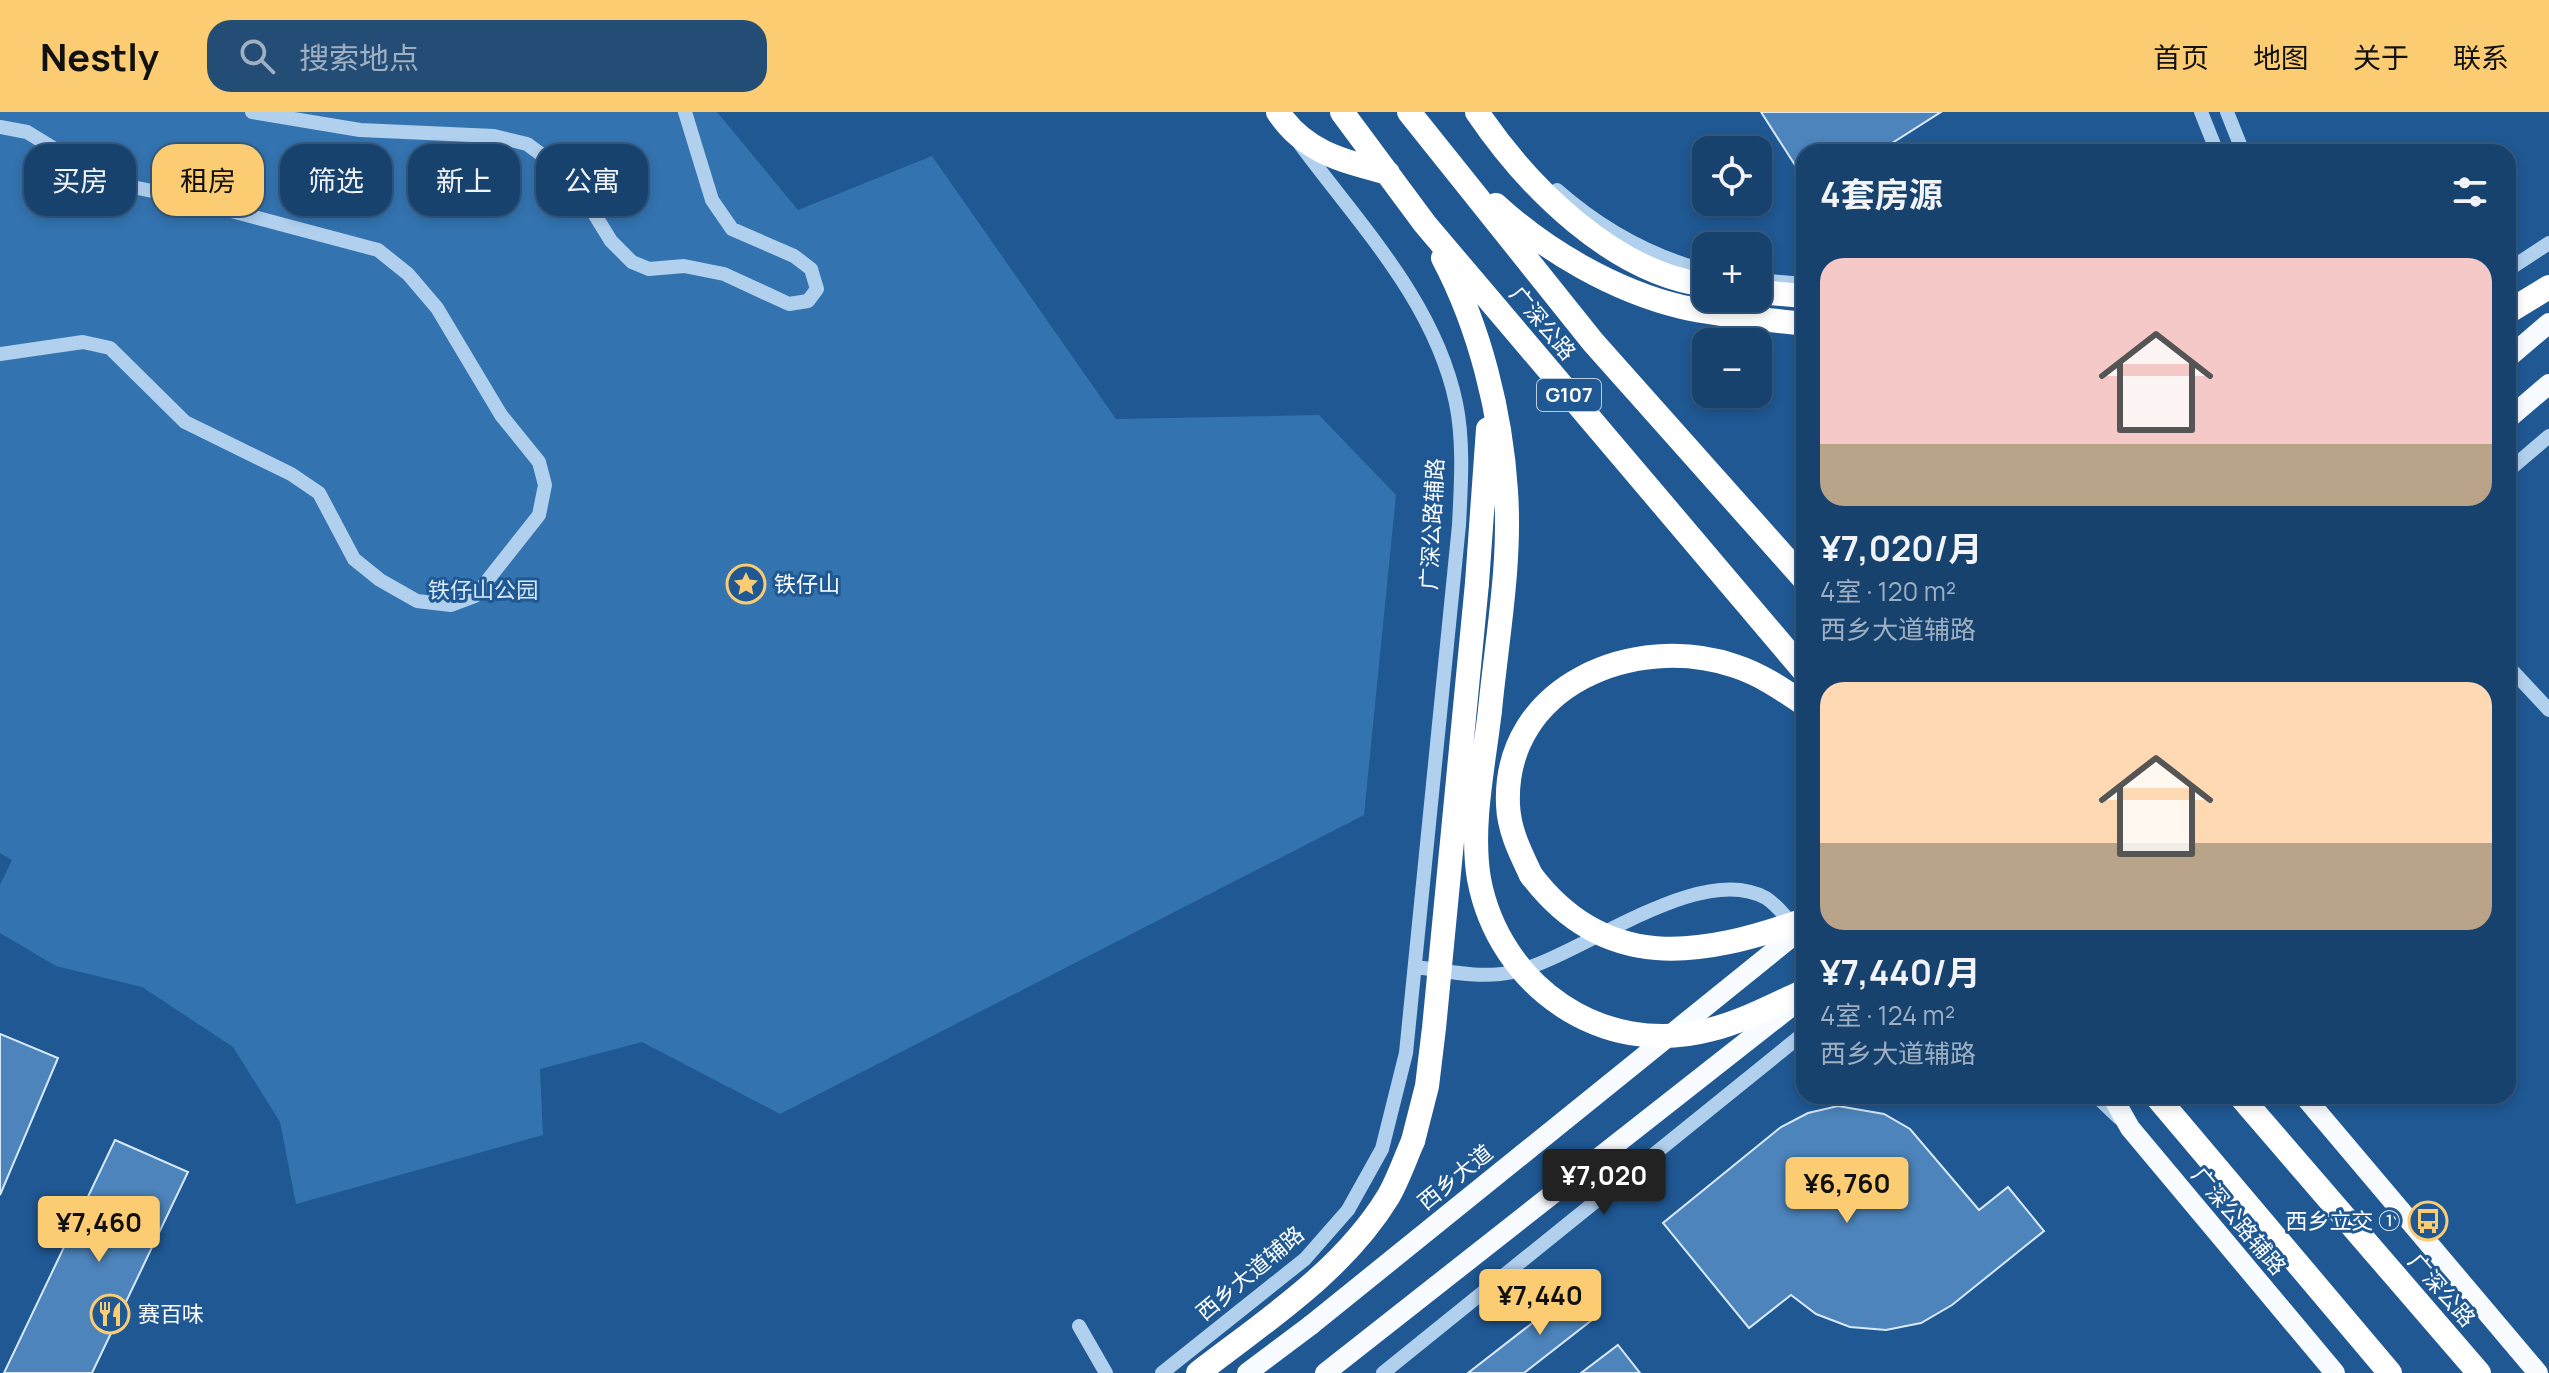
<!DOCTYPE html>
<html lang="zh">
<meta charset="utf-8">
<style>
:root{--surface:#17426e;--page:#244d76;--text:#f1f3f6;--muted:#9eb0c2;--line:#365b81;--accent:#fbcc71}
body{margin:0;font-family:Manrope,"Noto Sans SC",sans-serif;background:var(--page);color:var(--text);height:100vh;display:flex;flex-direction:column;font-size:30px;white-space:nowrap}
*{box-sizing:border-box;margin:0}
p{font-size:26px;color:var(--muted)}
.icon{flex:none;width:44px;height:44px;fill:none;stroke:currentColor;stroke-width:2;stroke-linecap:round;stroke-linejoin:round}
.map{position:relative;flex:1;overflow:hidden}
.side{position:absolute;left:1796px;top:32px;width:720px;height:960px;display:flex;flex-direction:column;background:var(--surface);border-radius:24px;box-shadow:0 4px 12px #0003,0 0 0 2px var(--line)}
.side>*{flex:none}
.banner{position:absolute;left:24px;top:32px;width:760px;height:72px;display:flex;gap:16px}
.buttons{position:absolute;left:1692px;top:24px;display:grid;gap:16px}
.buttons a{display:grid;place-items:center;width:80px;height:80px;border-radius:16px;background:var(--surface);box-shadow:0 4px 12px #0003,0 0 0 2px var(--line);font-size:40px}
.price{position:absolute;translate:-50% -68px;padding:0 18px;border-radius:8px;background:var(--accent);color:#111;font-size:26px;line-height:52px;filter:drop-shadow(0 2px 4px #0008)}
.price::after{content:'';position:absolute;left:50%;top:48px;width:24px;height:18px;margin-left:-12px;background:inherit;clip-path:polygon(0 0,100% 0,50% 100%)}
.price.current{background:#222;color:#fff}
ul{padding:0;list-style:none}
li{display:grid;align-content:center;gap:16px;height:424px;padding:0 24px}
li span{display:grid;place-items:center;height:248px;border-radius:24px;color:#555}
li>.icon{margin-inline-start:auto}
span .icon{width:144px;height:144px;fill:#fffc;stroke-width:1}
li b{font-size:34px}
h2{display:flex;justify-content:space-between;align-items:center;height:96px;padding:0 24px;font-size:34px}
.pill{padding:0 28px;border-radius:24px;background:var(--surface);box-shadow:0 4px 12px #0003,0 0 0 2px var(--line);font-size:28px;line-height:72px}
.pill.current{background:var(--accent);color:#111}
header{display:flex;align-items:center;gap:48px;box-sizing:border-box;height:112px;padding:0 40px;background:var(--accent);color:#111}
header strong{font-size:38px}
nav{display:flex;gap:44px;margin-inline-start:auto;font-size:28px}
.search{width:560px;height:72px;background:var(--page);display:flex;align-items:center;gap:20px;box-sizing:border-box;padding:0 28px;border-radius:24px;color:var(--muted);font-size:30px}
.map>svg:first-child{display:block}
.green{fill:#3373b0}
.building{fill:#4c84bb;stroke:#d7e9fa;stroke-width:2}
.lines{fill:none;stroke-linecap:round;stroke-linejoin:round}
.minor{stroke:#b1d0ee;stroke-width:14}
.major{stroke:#f8fbff;stroke-width:20}
.highway{stroke:#fff;stroke-width:24}
.major-bridge{stroke:#f8fbff;stroke-width:20}
.highway-bridge{stroke:#fff;stroke-width:24}
.labels{text-anchor:middle;stroke-width:6;stroke-linejoin:round;paint-order:stroke}
.shield{fill:#1f5893;stroke:#bccddf;stroke-width:2}
.shield-label{font-size:20px;font-weight:bold;fill:#fff}
.street-label{font-size:22px;fill:#fff;stroke:#1f5893}
.poi-label{font-size:22px;fill:#fff;stroke:#1f5893;text-anchor:start}
.park-label{font-size:22px;fill:#d7e9fa;stroke:#1f5893}
</style>
<header>
<strong>Nestly</strong>
<div class="search"><svg class="icon" aria-label="search" viewBox="0 0 24 24"><circle cx="10" cy="10" r="6"/><path d="M15 15l6 6"/></svg>搜索地点</div>
<nav><a>首页</a><a>地图</a><a>关于</a><a>联系</a></nav>
</header>
<div class="map">
<svg width="2549" height="1261" viewBox="0 0 2549 1261">
<rect width="100%" height="100%" fill="#1f5893"/>
<path class="green" d="M 0,0 L 717,0 L 798,98 L 932,44 L 1116,307 L 1319,303 L 1396,383 L 1364,703 L 780,1002 L 642,930 L 540,957 L 543,1023 L 296,1092 L 280,1010 L 233,935 L 142,875 L 56,854 L 0,821 L 0,773 L 12,748 L 0,741 Z"/>
<path class="building" d="M 1761,0 L 1941,0 L 1878,40 L 1804,40 L 1804,67 Z
M 0,922 L 58,946 L 0,1083 Z
M 1838,994 L 1884,1002 L 1910,1017 L 1979,1098 L 2008,1075 L 2044,1119 L 1952,1193 L 1921,1211 L 1886,1218 L 1850,1215 L 1816,1202 L 1791,1183 L 1749,1216 L 1663,1111 L 1781,1015 L 1808,1001 Z
M 115,1028 L 188,1060 L 92,1261 L 4,1261 Z
M 1576,1177 L 1597,1204 L 1524,1261 L 1468,1261 Z
M 1618,1233 L 1640,1261 L 1581,1261 Z"/>
<g class="lines">
<path class="minor" d="M 252,0 L 360,18 L 494,24 L 527,32 L 571,64 L 611,129 L 632,150 L 649,157 L 684,154 L 724,162 L 789,192 L 808,189 L 817,177 L 811,157 L 794,144 L 732,117 L 712,88 L 685,0
M 2201,0 L 2217,40
M 2227,0 L 2243,40
M 0,15 L 27,20 L 58,39 L 83,65 L 167,82 L 378,138 L 408,162 L 437,196 L 501,303 L 539,350 L 545,373 L 539,403 L 475,484 L 451,493 L 417,489 L 380,468 L 354,447 L 319,381 L 291,362 L 185,310 L 110,236 L 83,230 L 0,242
M 1557,78 C 1600,116 1650,144 1706,159
M 2508,158 L 2549,131
M 1758,168 L 1804,172
M 2508,359 L 2549,324
M 2508,554 L 2549,598
M 1415,855 C 1447,859 1481,867 1513,860 C 1579,846 1699,748 1766,786 C 1778,794 1787,806 1796,817
M 2096,984 L 2119,1006
M 1079,1214 L 1106,1261
M 1162,1261 L 1305,1147 L 1348,1098 L 1382,1037 L 1406,941 L 1459,413 C 1461,373 1464,330 1456,291 C 1435,190 1359,112 1300,32
M 1383,1261 L 1804,921"/>
<path class="major" d="M 2508,246 L 2549,211
M 2508,307 L 2549,272
M 2112,984 L 2130,1016 L 2335,1261
M 2304,984 L 2538,1261
M 1247,1261 L 1311,1213
M 1325,1261 L 1797,890"/>
<path class="highway" d="M 1278,0 C 1304,40 1343,49 1388,61
M 1342,0 L 1425,112 L 1804,559
M 1409,0 L 1593,230 L 1804,467
M 1477,0 C 1527,74 1613,161 1706,173
M 1496,93 C 1546,139 1615,179 1682,195 C 1722,204 1764,207 1804,212
M 1443,146 C 1480,216 1501,301 1506,379 C 1511,452 1497,526 1490,598
M 1758,180 L 1804,184
M 2508,200 L 2549,175
M 1477,471 L 1488,317
M 1531,763 C 1520,740 1509,718 1508,693 C 1503,573 1635,520 1735,554 C 1760,562 1782,577 1804,592
M 2156,984 L 2390,1261
M 2240,984 L 2479,1261
M 1198,1261 C 1265,1209 1343,1159 1388,1085 C 1398,1068 1405,1047 1413,1029"/>
<path class="major-bridge" d="M 1311,1213 L 1804,815"/>
<path class="highway-bridge" d="M 1490,598 C 1484,652 1470,713 1479,767 C 1499,874 1602,946 1709,918 C 1742,910 1774,893 1804,879
M 1531,763 C 1605,861 1700,845 1804,808
M 1413,1029 L 1427,974 L 1434,916 L 1477,471"/>
</g>
<defs>
<g id="sight-ring" transform="scale(2)"><circle r="9.5" fill="#1f5893" stroke="#fbcc71" stroke-width="1.5"/><path d="M0-6L1.8-2.2L6-1.7L2.9 1.2L3.7 5.4L0 3.3L-3.7 5.4L-2.9 1.2L-6-1.7L-1.8-2.2Z" fill="#fbcc71"/></g>
<g id="bus-ring" transform="scale(2)"><circle r="9.5" fill="#1f5893" stroke="#fbcc71" stroke-width="1.5"/><path d="M-5-6H5V4H4V6H2V4H-2V6H-4V4H-5ZM-3.5-4V0h7V-4ZM-3.5 1.2v1.5H-2V1.2ZM2 1.2v1.5H3.5V1.2Z" fill="#fbcc71"/></g>
<g id="restaurant-ring" transform="scale(2)"><circle r="9.5" fill="#1f5893" stroke="#fbcc71" stroke-width="1.5"/><path d="M-5-6h1v4h1v-4h1v4h1v-4h1v5L-1.5 .5V6h-2V.5L-5-1ZM5-6V6H3V1.5H1.5Q1.5-4 5-6Z" fill="#fbcc71"/></g>
</defs>
<g fill-rule="evenodd">
<use href="#sight-ring" x="746" y="472"/>
<use href="#bus-ring" x="2428" y="1109"/>
<use href="#restaurant-ring" x="110" y="1202"/>
</g>
<g class="labels">
<rect class="shield" x="1537" y="267" width="64" height="32" rx="6"/>
<g class="shield-label">
<text x="1569" y="290">G107</text>
</g>
<g class="street-label">
<text transform="translate(1543 211) rotate(50)" y="8">广深公路</text>
<text transform="translate(1432 412) rotate(-87)" y="8">广深公路辅路</text>
<text transform="translate(1455 1065) rotate(-39)" y="8">西乡大道</text>
<text transform="translate(2239 1109) rotate(50)" y="8">广深公路辅路</text>
<text transform="translate(1250 1161) rotate(-40)" y="8">西乡大道辅路</text>
<text transform="translate(2442 1178) rotate(49)" y="8">广深公路</text>
</g>
<g class="poi-label">
<text x="774" y="480">铁仔山</text>
<text x="2400" y="1117" text-anchor="end">西乡立交 ①</text>
<text x="138" y="1210">赛百味</text>
</g>
<g class="park-label">
<text x="483" y="486">铁仔山公园</text>
</g>
</g>
</svg>
<div class="buttons">
<a><svg class="icon" aria-label="locate" viewBox="0 0 24 24"><circle cx="12" cy="12" r="6"/><path d="M12 2v4M12 18v4M2 12h4M18 12h4"/></svg></a>
<a>+</a>
<a>−</a>
</div>
<b class="price current" style="left:1604px;top:1105px">¥7,020</b>
<b class="price" style="left:1847px;top:1113px">¥6,760</b>
<b class="price" style="left:99px;top:1152px">¥7,460</b>
<b class="price" style="left:1540px;top:1225px">¥7,440</b>
<div class="banner">
<a class="pill">买房</a>
<a class="pill current">租房</a>
<a class="pill">筛选</a>
<a class="pill">新上</a>
<a class="pill">公寓</a>
</div>
<section class="side">
<h2>4套房源<svg class="icon" aria-label="filters" viewBox="0 0 24 24"><path d="M4 7h16M4 17h16"/><circle cx="9" cy="7" r="2"/><circle cx="15" cy="17" r="2"/></svg></h2>
<ul>
<li><span style="background:linear-gradient(#f6c9c9 75%,#b9a48a 0)"><svg class="icon" aria-label="home" viewBox="0 0 24 24"><path d="M3 11l9-7 9 7M6 9v11h12V9"/></svg></span><div><b>¥7,020/月</b><p>4室 · 120 m²</p><p>西乡大道辅路</p></div></li>
<li><span style="background:linear-gradient(#ffd9b3 65%,#b9a48a 0)"><svg class="icon" aria-label="home" viewBox="0 0 24 24"><path d="M3 11l9-7 9 7M6 9v11h12V9"/></svg></span><div><b>¥7,440/月</b><p>4室 · 124 m²</p><p>西乡大道辅路</p></div></li>
</ul>
</section>
</div>
